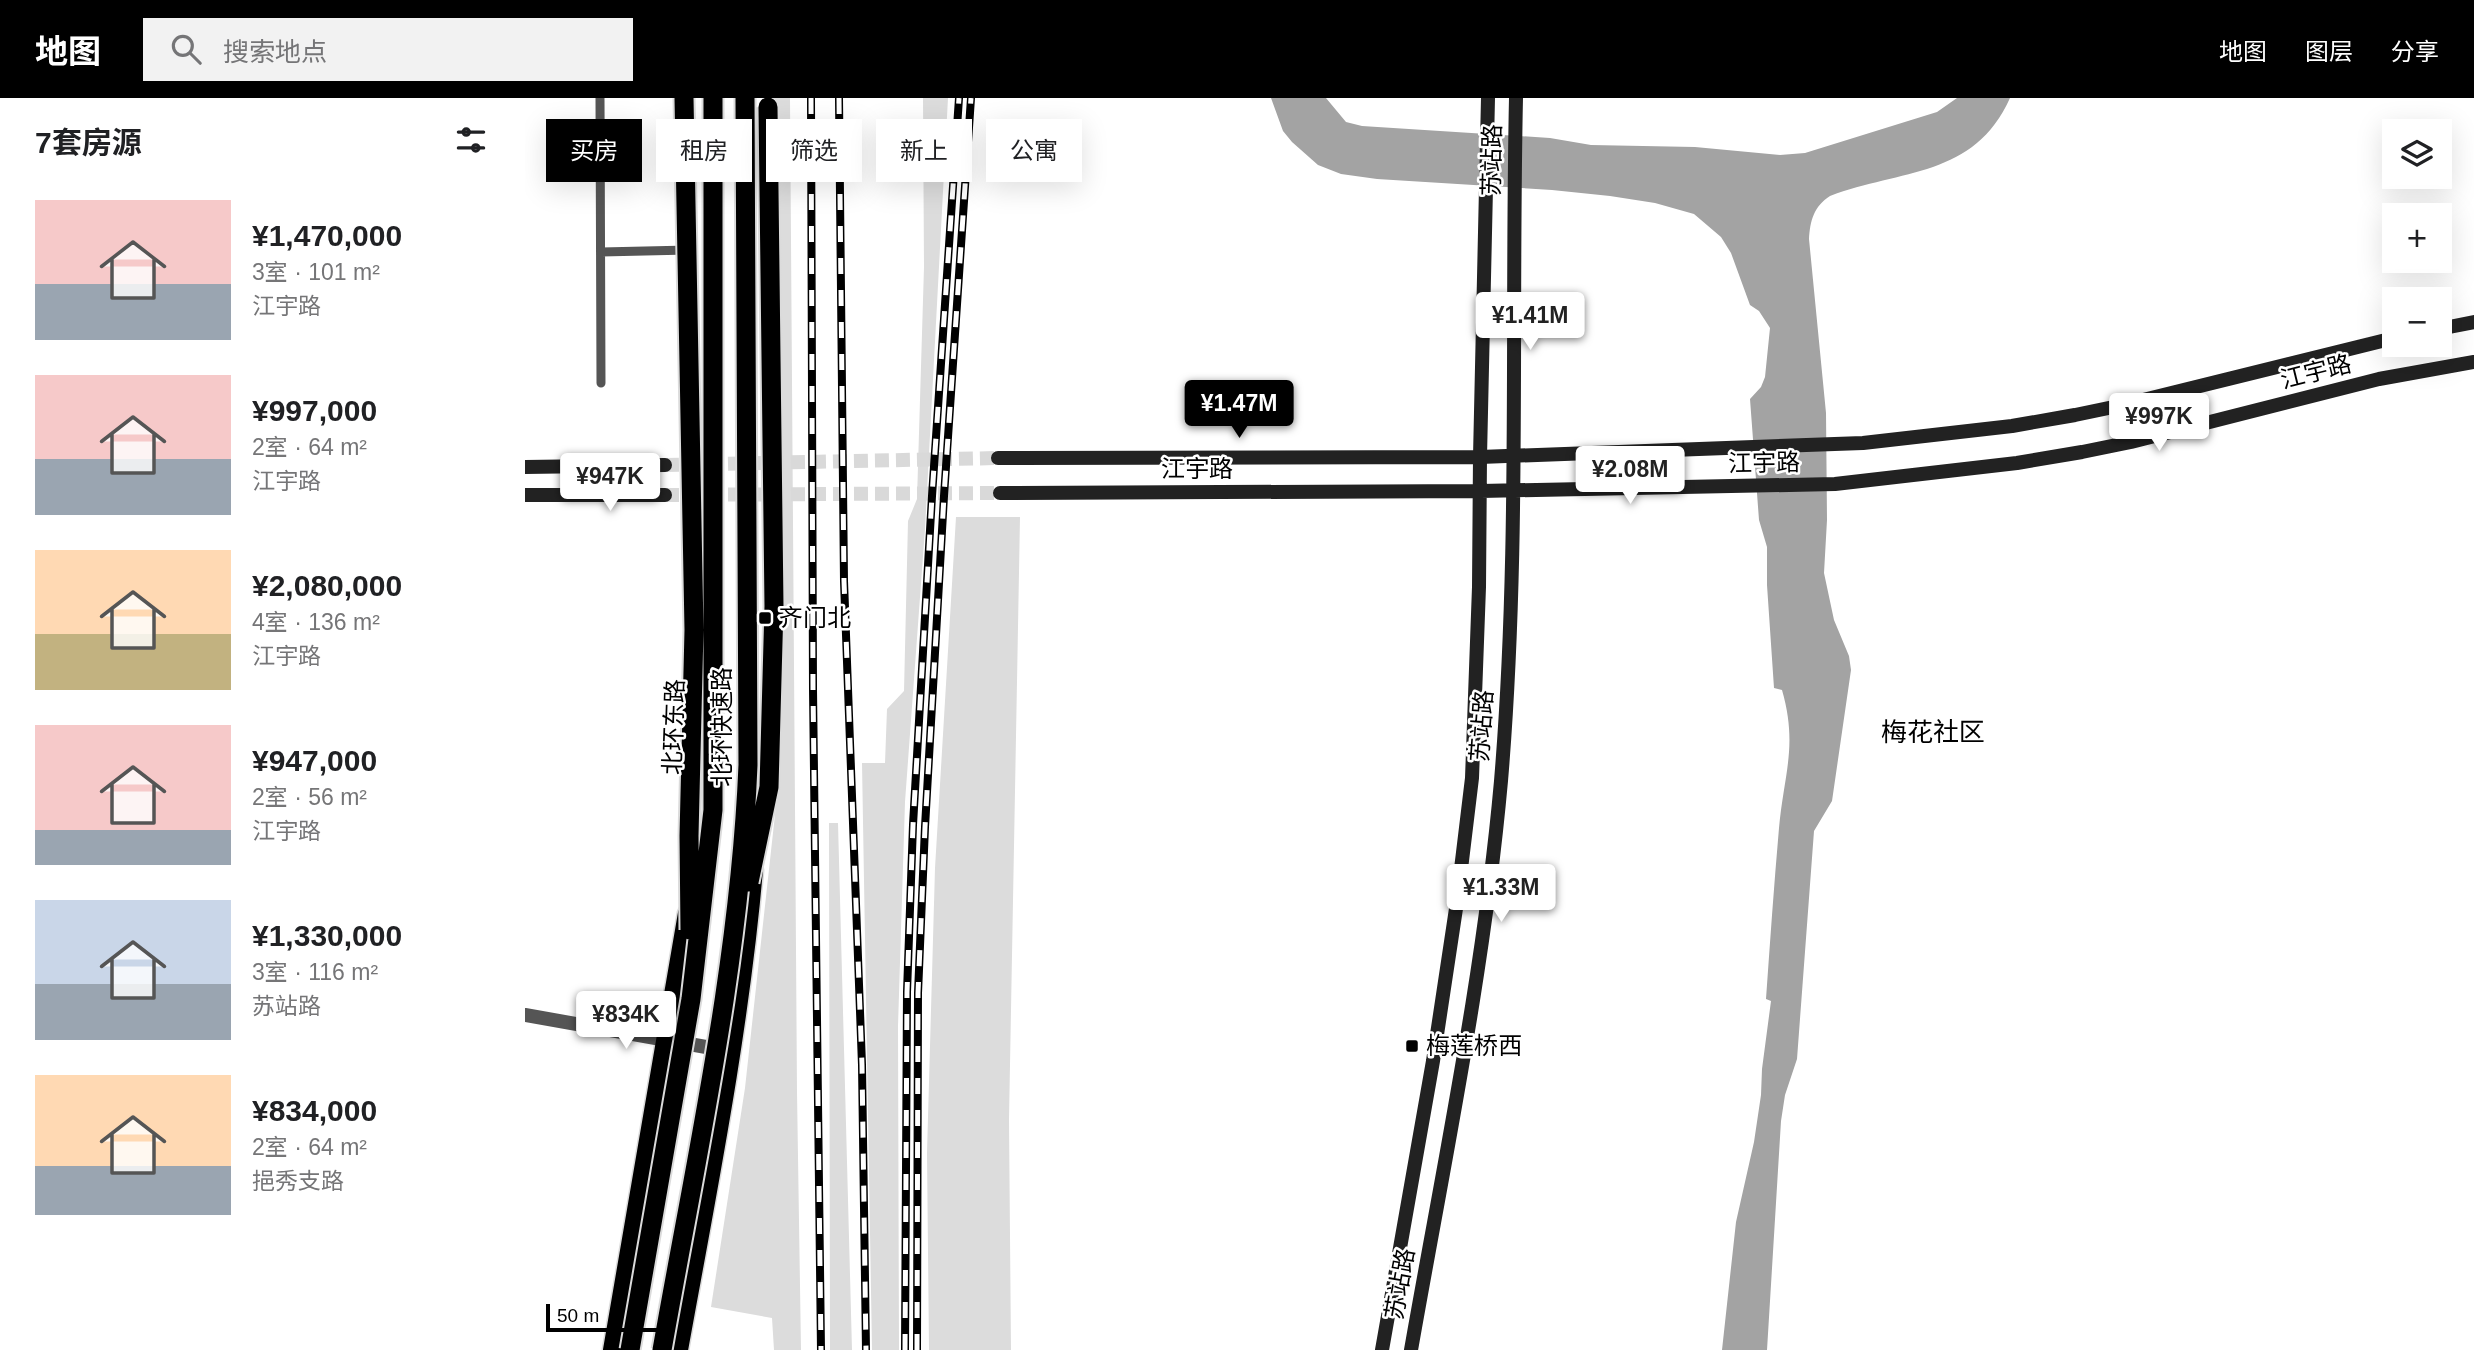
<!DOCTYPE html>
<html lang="zh">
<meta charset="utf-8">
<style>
:root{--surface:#fff;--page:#f2f2f2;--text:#202124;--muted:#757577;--accent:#000}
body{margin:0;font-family:Helvetica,"Noto Sans SC",sans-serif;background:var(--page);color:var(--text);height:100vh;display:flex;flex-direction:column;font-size:26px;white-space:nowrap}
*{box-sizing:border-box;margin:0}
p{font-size:23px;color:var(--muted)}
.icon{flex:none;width:38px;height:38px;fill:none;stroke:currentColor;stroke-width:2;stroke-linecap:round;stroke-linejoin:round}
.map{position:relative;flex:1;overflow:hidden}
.side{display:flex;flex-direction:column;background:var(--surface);width:525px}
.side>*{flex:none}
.guide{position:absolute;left:21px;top:21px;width:665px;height:63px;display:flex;gap:14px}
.tools{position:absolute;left:1857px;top:21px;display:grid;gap:14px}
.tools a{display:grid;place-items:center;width:70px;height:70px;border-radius:0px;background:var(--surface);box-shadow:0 7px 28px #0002;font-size:35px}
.scale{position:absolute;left:21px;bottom:18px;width:126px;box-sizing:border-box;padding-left:7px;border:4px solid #000;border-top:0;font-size:19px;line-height:24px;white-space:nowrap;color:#000;-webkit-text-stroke:5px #fff;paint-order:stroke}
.price{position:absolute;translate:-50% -60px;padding:0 16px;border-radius:7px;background:#fff;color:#222;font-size:23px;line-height:46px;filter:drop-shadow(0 2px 4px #0008)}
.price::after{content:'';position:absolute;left:50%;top:42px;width:21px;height:16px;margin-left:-10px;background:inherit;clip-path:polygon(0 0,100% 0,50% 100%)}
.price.active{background:var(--accent);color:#fff}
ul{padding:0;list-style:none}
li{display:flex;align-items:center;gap:21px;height:175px;padding:0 35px}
li span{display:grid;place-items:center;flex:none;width:196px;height:140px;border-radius:0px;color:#555}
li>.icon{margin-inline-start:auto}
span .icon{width:84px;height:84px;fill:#fffc;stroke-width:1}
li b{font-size:30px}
h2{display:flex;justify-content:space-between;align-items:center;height:84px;padding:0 35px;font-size:30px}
.tag{padding:0 24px;border-radius:0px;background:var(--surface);box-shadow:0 7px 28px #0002;font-size:24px;line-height:63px}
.tag.active{background:var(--accent);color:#fff}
header{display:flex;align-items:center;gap:42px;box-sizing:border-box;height:98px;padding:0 35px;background:var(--accent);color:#fff}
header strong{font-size:33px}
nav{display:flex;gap:38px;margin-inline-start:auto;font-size:24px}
.search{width:490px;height:63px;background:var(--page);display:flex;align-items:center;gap:18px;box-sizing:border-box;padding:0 24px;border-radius:0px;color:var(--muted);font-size:26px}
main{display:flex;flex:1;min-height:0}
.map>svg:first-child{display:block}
.green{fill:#dcdcdc}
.water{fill:#a3a3a3}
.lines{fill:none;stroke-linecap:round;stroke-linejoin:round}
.secondary-tunnel{stroke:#d9d9d9;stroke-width:14;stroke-dasharray:14 7;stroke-linecap:butt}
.primary-casing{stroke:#dbdbdb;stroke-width:21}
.service{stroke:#555;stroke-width:9}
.tertiary{stroke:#555;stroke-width:14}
.secondary{stroke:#222;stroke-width:14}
.primary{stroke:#000;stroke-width:18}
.rail-casing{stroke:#000;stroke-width:8}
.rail{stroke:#fff;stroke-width:5;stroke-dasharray:16;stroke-linecap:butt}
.trunk-bridge-casing{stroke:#dbdbdb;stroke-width:23;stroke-linecap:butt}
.trunk-bridge{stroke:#000;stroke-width:19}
.poi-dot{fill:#000;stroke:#fff;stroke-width:2.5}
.labels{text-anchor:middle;stroke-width:5;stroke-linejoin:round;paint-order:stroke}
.street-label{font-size:24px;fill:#000;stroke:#fff}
.poi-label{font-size:24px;fill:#000;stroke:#fff;text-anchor:start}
.neighbourhood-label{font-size:26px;fill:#000;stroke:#fff}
</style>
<header>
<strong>地图</strong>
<div class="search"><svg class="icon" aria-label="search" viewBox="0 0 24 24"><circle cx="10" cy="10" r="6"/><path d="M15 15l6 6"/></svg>搜索地点</div>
<nav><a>地图</a><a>图层</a><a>分享</a></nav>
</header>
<main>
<section class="side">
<h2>7套房源<svg class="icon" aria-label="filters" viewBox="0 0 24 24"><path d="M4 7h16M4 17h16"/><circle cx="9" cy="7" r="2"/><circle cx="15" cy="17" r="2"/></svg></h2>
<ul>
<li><span style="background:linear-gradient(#f6c9c9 60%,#9aa5b1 0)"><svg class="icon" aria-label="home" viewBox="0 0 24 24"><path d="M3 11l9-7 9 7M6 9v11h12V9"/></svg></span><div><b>¥1,470,000</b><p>3室 · 101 m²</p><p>江宇路</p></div></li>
<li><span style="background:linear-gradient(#f6c9c9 60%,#9aa5b1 0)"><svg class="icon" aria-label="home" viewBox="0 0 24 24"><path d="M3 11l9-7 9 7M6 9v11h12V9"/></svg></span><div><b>¥997,000</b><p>2室 · 64 m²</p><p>江宇路</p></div></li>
<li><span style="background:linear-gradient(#ffd9b3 60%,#c2b280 0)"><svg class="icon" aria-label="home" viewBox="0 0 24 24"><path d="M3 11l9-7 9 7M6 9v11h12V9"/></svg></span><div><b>¥2,080,000</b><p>4室 · 136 m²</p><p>江宇路</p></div></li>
<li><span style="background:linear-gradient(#f6c9c9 75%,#9aa5b1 0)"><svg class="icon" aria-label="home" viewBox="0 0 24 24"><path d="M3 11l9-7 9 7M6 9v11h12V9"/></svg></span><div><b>¥947,000</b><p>2室 · 56 m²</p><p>江宇路</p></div></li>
<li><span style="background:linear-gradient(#c9d6e8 60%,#9aa5b1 0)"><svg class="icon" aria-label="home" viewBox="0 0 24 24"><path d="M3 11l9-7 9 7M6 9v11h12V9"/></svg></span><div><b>¥1,330,000</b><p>3室 · 116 m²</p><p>苏站路</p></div></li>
<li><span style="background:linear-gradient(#ffd9b3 65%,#9aa5b1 0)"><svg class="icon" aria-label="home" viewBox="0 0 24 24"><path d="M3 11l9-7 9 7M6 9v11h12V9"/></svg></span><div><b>¥834,000</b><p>2室 · 64 m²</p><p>挹秀支路</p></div></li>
</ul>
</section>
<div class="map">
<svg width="1949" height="1252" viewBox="0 0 1949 1252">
<rect width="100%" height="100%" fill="#fff"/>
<path class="green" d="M 248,0 L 265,0 L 272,994 L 276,1252 L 249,1252 L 247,1220 L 186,1209 L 220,990 L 255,671 L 259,439 Z
M 398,0 L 423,0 L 400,431 L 380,704 L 373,928 L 374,1252 L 347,1252 L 337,665 L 360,665 L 362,611 L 379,593 L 383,423 L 392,401 L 399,169 Z
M 431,419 L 495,419 L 484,1022 L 486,1252 L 404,1252 L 402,1055 L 410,770 Z
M 304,725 L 313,725 L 327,1252 L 305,1252 Z"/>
<path class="water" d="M 746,0 L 801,0 L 821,24 L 837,28 L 1025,40 L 1066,47 L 1170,49 L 1255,57 L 1280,55 L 1412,14 L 1432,0 L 1485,0 C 1449,80 1376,71 1305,98 C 1289,108 1285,123 1284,141 L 1301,315 L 1302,422 L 1299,475 L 1309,522 L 1324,558 L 1326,572 L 1307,703 L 1289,733 L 1272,961 L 1260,997 L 1256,1023 L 1242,1252 L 1197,1252 L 1211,1124 L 1229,1044 L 1236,997 L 1237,971 L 1246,903 L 1241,901 C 1245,844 1249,787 1254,730 C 1259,675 1273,648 1257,592 L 1249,590 L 1242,487 L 1242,449 L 1234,422 L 1225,301 L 1236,289 L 1240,279 L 1245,230 L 1234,213 L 1225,207 L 1206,155 L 1196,139 L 1169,116 L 1130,105 L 1085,98 L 1027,92 L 852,81 L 816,76 L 793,67 L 767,44 L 758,33 Z"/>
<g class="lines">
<path class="secondary-tunnel" d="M 140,367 L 473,360
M 140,397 L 475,395"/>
<g class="primary-casing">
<path id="primary" d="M 87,1252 L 162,815
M 154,1252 C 183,1092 215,933 229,772"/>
</g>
<path class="service" d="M 75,0 L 76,285
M 76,154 L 164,152"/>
<path class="tertiary" d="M 0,917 L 198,952"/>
<path class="secondary" d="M 1914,231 L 1949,224
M 473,360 L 955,359 L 1338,345 L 1487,328 L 1550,317 L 1598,307 L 1869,240
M 0,369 L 140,367
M 475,395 L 956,393 L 1310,386 L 1492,365 L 1557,354 L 1606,344 L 1854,281 L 1949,264
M 0,397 L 140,397
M 857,1252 L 908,963 L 932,804 L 947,680 L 954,489 L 955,359 L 963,0
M 886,1252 C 919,1064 959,874 976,683 C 995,456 986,228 991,0"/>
<use href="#primary" class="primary"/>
<g class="rail-casing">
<path id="rail" d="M 286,0 L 288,591 L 296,1252
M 314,0 L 319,483 L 337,967 L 341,1252
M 380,1252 L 382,894 L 388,727 L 407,398 L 434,0
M 392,1252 L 393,895 L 400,729 L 419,398 L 446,0"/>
</g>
<use href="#rail" class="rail"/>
<g class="trunk-bridge-casing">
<path id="trunk-bridge" d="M 159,0 L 169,532 L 164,738 L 165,832
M 224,784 L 244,689 L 249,508 L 243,9
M 105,1252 L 166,901 L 188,712 L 188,0
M 137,1252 C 171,1059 215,864 223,667 L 220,0"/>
</g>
<use href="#trunk-bridge" class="trunk-bridge"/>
</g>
<g class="poi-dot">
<rect x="233" y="513" width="14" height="14" rx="3.5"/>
<rect x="880" y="941" width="14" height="14" rx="3.5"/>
</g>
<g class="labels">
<g class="street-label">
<text transform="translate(967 62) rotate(-89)" y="8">苏站路</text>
<text transform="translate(1791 274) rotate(-14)" y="8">江宇路</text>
<text transform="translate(1239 365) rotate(-1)" y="8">江宇路</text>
<text x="672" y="379">江宇路</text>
<text transform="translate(957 628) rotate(-86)" y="8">苏站路</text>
<text transform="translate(149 629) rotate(-88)" y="8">北环东路</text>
<text transform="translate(197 629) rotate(-90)" y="8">北环快速路</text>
<text transform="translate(875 1186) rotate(-80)" y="8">苏站路</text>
</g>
<g class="poi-label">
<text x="254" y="528">齐门北</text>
<text x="901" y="956">梅莲桥西</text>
</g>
<g class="neighbourhood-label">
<text x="1408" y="643">梅花社区</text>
</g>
</g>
</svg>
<div class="tools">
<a><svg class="icon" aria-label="layers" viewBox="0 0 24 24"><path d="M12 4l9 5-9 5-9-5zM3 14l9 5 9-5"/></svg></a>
<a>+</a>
<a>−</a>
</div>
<div class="scale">50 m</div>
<b class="price" style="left:1005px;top:254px">¥1.41M</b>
<b class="price active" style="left:714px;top:342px">¥1.47M</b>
<b class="price" style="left:1634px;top:355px">¥997K</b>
<b class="price" style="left:1105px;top:408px">¥2.08M</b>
<b class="price" style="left:85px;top:415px">¥947K</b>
<b class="price" style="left:976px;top:826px">¥1.33M</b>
<b class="price" style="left:101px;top:953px">¥834K</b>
<div class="guide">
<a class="tag active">买房</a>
<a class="tag">租房</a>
<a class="tag">筛选</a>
<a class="tag">新上</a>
<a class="tag">公寓</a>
</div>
</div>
</main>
